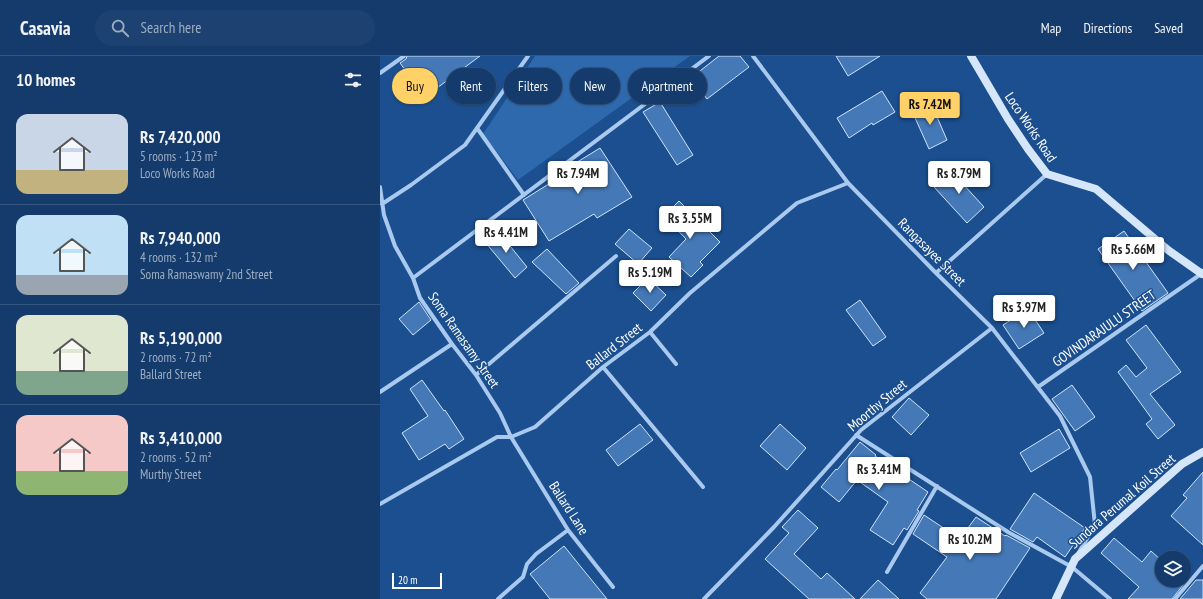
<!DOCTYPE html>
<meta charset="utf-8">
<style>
:root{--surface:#143b6b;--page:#1d4271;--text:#f1f3f6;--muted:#9dadc1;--line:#33557e;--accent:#ffd166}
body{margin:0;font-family:"PT Sans Narrow",sans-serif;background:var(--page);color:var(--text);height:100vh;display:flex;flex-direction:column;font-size:15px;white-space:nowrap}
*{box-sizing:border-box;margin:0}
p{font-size:13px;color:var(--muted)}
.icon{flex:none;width:22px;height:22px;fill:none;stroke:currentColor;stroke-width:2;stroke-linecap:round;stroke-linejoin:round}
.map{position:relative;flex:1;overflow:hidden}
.panel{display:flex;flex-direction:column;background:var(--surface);width:380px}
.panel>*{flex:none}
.guide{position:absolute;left:12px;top:12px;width:380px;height:36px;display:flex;gap:8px}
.controls{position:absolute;left:775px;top:495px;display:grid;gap:8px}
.controls a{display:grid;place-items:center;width:36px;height:36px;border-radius:50%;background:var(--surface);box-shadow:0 1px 3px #0004,0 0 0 1px var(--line);font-size:20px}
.scale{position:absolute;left:12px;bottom:10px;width:50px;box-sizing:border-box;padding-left:4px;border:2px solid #fff;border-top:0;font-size:11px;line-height:14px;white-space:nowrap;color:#fff;-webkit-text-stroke:3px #1b4f8f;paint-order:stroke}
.price{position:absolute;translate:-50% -34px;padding:0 9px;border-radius:4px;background:#fff;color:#222;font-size:13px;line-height:26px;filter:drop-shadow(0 1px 2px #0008)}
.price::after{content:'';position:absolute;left:50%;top:24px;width:12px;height:9px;margin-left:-6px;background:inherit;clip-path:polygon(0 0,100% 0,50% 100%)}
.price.active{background:var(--accent);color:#111}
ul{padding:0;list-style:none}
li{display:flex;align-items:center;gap:12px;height:100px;padding:0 16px}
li+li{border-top:1px solid var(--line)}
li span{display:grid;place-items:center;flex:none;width:112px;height:80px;border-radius:12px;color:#555}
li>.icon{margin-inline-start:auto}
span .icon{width:48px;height:48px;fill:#fffc;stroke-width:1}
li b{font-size:17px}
h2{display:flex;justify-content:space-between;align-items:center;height:48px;padding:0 16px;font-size:17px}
.chip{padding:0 14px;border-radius:18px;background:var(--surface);box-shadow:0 1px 3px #0004,0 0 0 1px var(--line);font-size:14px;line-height:36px}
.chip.active{background:var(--accent);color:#111}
header{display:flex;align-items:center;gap:24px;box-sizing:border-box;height:56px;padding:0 20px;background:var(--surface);border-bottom:1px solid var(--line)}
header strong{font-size:19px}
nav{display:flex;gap:22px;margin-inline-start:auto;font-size:14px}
.search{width:280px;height:36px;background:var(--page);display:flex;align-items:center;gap:10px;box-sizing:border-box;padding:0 14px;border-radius:22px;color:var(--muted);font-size:15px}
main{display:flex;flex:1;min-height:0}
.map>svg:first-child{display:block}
.green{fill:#2e69ad}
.building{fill:#4478b7;stroke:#cfe3fa}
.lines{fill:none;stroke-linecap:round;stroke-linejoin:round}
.street{stroke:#a9c9ee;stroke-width:4}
.secondary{stroke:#d6e6fa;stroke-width:8}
.labels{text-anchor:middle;stroke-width:3;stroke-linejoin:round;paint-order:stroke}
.street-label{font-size:14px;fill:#fff;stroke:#1b4f8f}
</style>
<header>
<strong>Casavia</strong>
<div class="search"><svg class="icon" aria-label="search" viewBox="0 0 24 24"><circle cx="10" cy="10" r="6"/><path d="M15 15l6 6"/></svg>Search here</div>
<nav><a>Map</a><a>Directions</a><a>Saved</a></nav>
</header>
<main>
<section class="panel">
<h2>10 homes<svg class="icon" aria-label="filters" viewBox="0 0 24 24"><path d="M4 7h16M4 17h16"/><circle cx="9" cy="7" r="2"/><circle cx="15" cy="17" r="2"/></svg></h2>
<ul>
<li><span style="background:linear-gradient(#c9d6e8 70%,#c2b280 0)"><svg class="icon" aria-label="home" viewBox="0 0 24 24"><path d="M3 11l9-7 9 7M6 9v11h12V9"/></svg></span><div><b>Rs 7,420,000</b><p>5 rooms · 123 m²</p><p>Loco Works Road</p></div></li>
<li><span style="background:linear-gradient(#bfe0f5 75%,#9aa5b1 0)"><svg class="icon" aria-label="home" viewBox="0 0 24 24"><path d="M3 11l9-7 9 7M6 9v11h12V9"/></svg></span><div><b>Rs 7,940,000</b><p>4 rooms · 132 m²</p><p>Soma Ramaswamy 2nd Street</p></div></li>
<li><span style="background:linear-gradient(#dfe7d0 70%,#7fa58c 0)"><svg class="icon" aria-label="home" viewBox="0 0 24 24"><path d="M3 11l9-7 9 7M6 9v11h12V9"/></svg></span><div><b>Rs 5,190,000</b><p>2 rooms · 72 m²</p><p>Ballard Street</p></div></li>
<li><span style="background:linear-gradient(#f6c9c9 70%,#8fb573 0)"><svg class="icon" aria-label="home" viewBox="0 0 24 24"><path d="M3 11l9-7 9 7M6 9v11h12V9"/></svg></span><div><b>Rs 3,410,000</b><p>2 rooms · 52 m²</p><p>Murthy Street</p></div></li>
</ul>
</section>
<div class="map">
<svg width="823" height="543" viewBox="0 0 823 543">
<rect width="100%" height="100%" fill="#1b4f8f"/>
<path class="green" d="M 155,0 L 310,0 L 138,124 L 103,78 Z"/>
<path class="building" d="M 27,0 L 100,0 L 45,41 L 20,7 L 26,3 Z
M 339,0 L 360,0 L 369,11 L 327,43 L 311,22 Z
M 456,0 L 500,0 L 468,20 Z
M 502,35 L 515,56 L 493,69 L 492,67 L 469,82 L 457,62 Z
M 280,46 L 313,99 L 297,109 L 263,56 Z
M 551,47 L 567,84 L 549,93 L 532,55 Z
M 220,92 L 252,141 L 217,162 L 214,158 L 169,185 L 143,144 L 188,116 L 186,113 Z
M 575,111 L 586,123 L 582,127 L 604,151 L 587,167 L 554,131 Z
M 299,145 L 340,186 L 320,206 L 323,209 L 311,221 L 289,201 L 306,183 L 284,160 Z
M 249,173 L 272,192 L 258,208 L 235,188 Z
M 118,175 L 147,211 L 135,222 L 105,186 Z
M 744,175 L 788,237 L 762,255 L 718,193 Z
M 167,193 L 199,227 L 186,238 L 152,206 Z
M 268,222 L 286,239 L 271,255 L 253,237 Z
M 480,244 L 506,281 L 493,290 L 466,254 Z
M 39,246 L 51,264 L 33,279 L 19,263 Z
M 648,253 L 664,277 L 639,293 L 623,269 Z
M 766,269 L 801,316 L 770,338 L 795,369 L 778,383 L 766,368 L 772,363 L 738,316 L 746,309 L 756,321 L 767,312 L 746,284 Z
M 42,324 L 64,355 L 65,354 L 84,383 L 69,393 L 65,388 L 39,404 L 22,377 L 48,360 L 30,333 Z
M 692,329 L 715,361 L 695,375 L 672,343 Z
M 529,342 L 549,359 L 531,379 L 512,361 Z
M 260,368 L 273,384 L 238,410 L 226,394 Z
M 400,368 L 426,392 L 407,414 L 380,390 Z
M 679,373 L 690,392 L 651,416 L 640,397 Z
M 480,386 L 496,399 L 495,400 L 548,436 L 537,454 L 539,455 L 527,474 L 524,472 L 513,489 L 490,474 L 508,446 L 477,424 L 459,446 L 441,431 L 456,413 L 457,414 Z
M 823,416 L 823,489 L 791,460 L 807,442 L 803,439 Z
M 654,437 L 705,472 L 685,501 L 657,481 L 653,486 L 630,473 Z
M 418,454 L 438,472 L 414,498 L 441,523 L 447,517 L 475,543 L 429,543 L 385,503 L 409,477 L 402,471 Z
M 544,459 L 580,483 L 596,461 L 625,480 L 626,479 L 650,492 L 616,543 L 547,543 L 540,537 L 567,501 L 533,478 Z
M 734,482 L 762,506 L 771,495 L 782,505 L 782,524 L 807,524 L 792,543 L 748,543 L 759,531 L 721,497 Z
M 184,490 L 227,543 L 170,543 L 150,518 Z
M 498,524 L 519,543 L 480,543 Z
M 816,524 L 823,524 L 823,543 L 800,543 Z"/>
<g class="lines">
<path class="street" d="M 373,0 L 468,127 L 556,217 L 612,272 L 680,360 L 710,421 L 715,469 L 699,496
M 0,17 L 24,0
M 97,72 L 144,139
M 0,131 L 4,159 L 15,190 L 33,222 L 40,242 L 72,288 L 96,319 L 120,357 L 131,381 L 188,474 L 233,531
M 2,148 L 31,129 L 85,89 L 148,0
M 556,217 L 667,118
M 33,222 L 329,0
M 270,276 L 296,308
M 223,311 L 323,431
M 96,319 L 236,200
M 658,331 L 821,218
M 0,336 L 72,288
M 476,379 L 628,476 L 692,511 L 730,543
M 0,448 L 117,381 L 131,381 L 155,371 L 223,311 L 270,276 L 310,237 L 417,147 L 468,127
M 507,516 L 557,430
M 118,543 L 143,521 L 147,508 L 156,498 L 188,474
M 324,543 L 394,471 L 481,374 L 612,272
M 795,543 L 823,510"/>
<path class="secondary" d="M 591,0 L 628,63 L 648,93 L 667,118 L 716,133 L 788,194 L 822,218 L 823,217
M 676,543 L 695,503 L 802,408 L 823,396"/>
</g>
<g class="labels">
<g class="street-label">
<text transform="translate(651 71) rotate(56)" y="5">Loco Works Road</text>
<text transform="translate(552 196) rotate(45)" y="5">Rangasayee Street</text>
<text transform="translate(724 272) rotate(-35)" y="5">GOVINDARAJULU STREET</text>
<text transform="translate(84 284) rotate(55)" y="5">Soma Ramasamy Street</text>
<text transform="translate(234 290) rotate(-38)" y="5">Ballard Street</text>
<text transform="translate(497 349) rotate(-40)" y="5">Moorthy Street</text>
<text transform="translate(742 445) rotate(-41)" y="5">Sundara Perumal Koil Street</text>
<text transform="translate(189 452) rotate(57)" y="5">Ballard Lane</text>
</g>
</g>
</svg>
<div class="controls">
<a><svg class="icon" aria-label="layers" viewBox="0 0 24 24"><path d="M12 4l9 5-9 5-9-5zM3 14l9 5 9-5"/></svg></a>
</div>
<div class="scale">20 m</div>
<b class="price active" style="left:550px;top:70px">Rs 7.42M</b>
<b class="price" style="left:198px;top:139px">Rs 7.94M</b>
<b class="price" style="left:579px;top:139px">Rs 8.79M</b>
<b class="price" style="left:310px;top:184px">Rs 3.55M</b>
<b class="price" style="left:126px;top:198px">Rs 4.41M</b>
<b class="price" style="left:753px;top:215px">Rs 5.66M</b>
<b class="price" style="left:270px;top:238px">Rs 5.19M</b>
<b class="price" style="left:644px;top:273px">Rs 3.97M</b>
<b class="price" style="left:499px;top:435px">Rs 3.41M</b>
<b class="price" style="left:590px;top:505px">Rs 10.2M</b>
<div class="guide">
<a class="chip active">Buy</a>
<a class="chip">Rent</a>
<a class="chip">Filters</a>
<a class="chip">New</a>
<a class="chip">Apartment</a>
</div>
</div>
</main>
